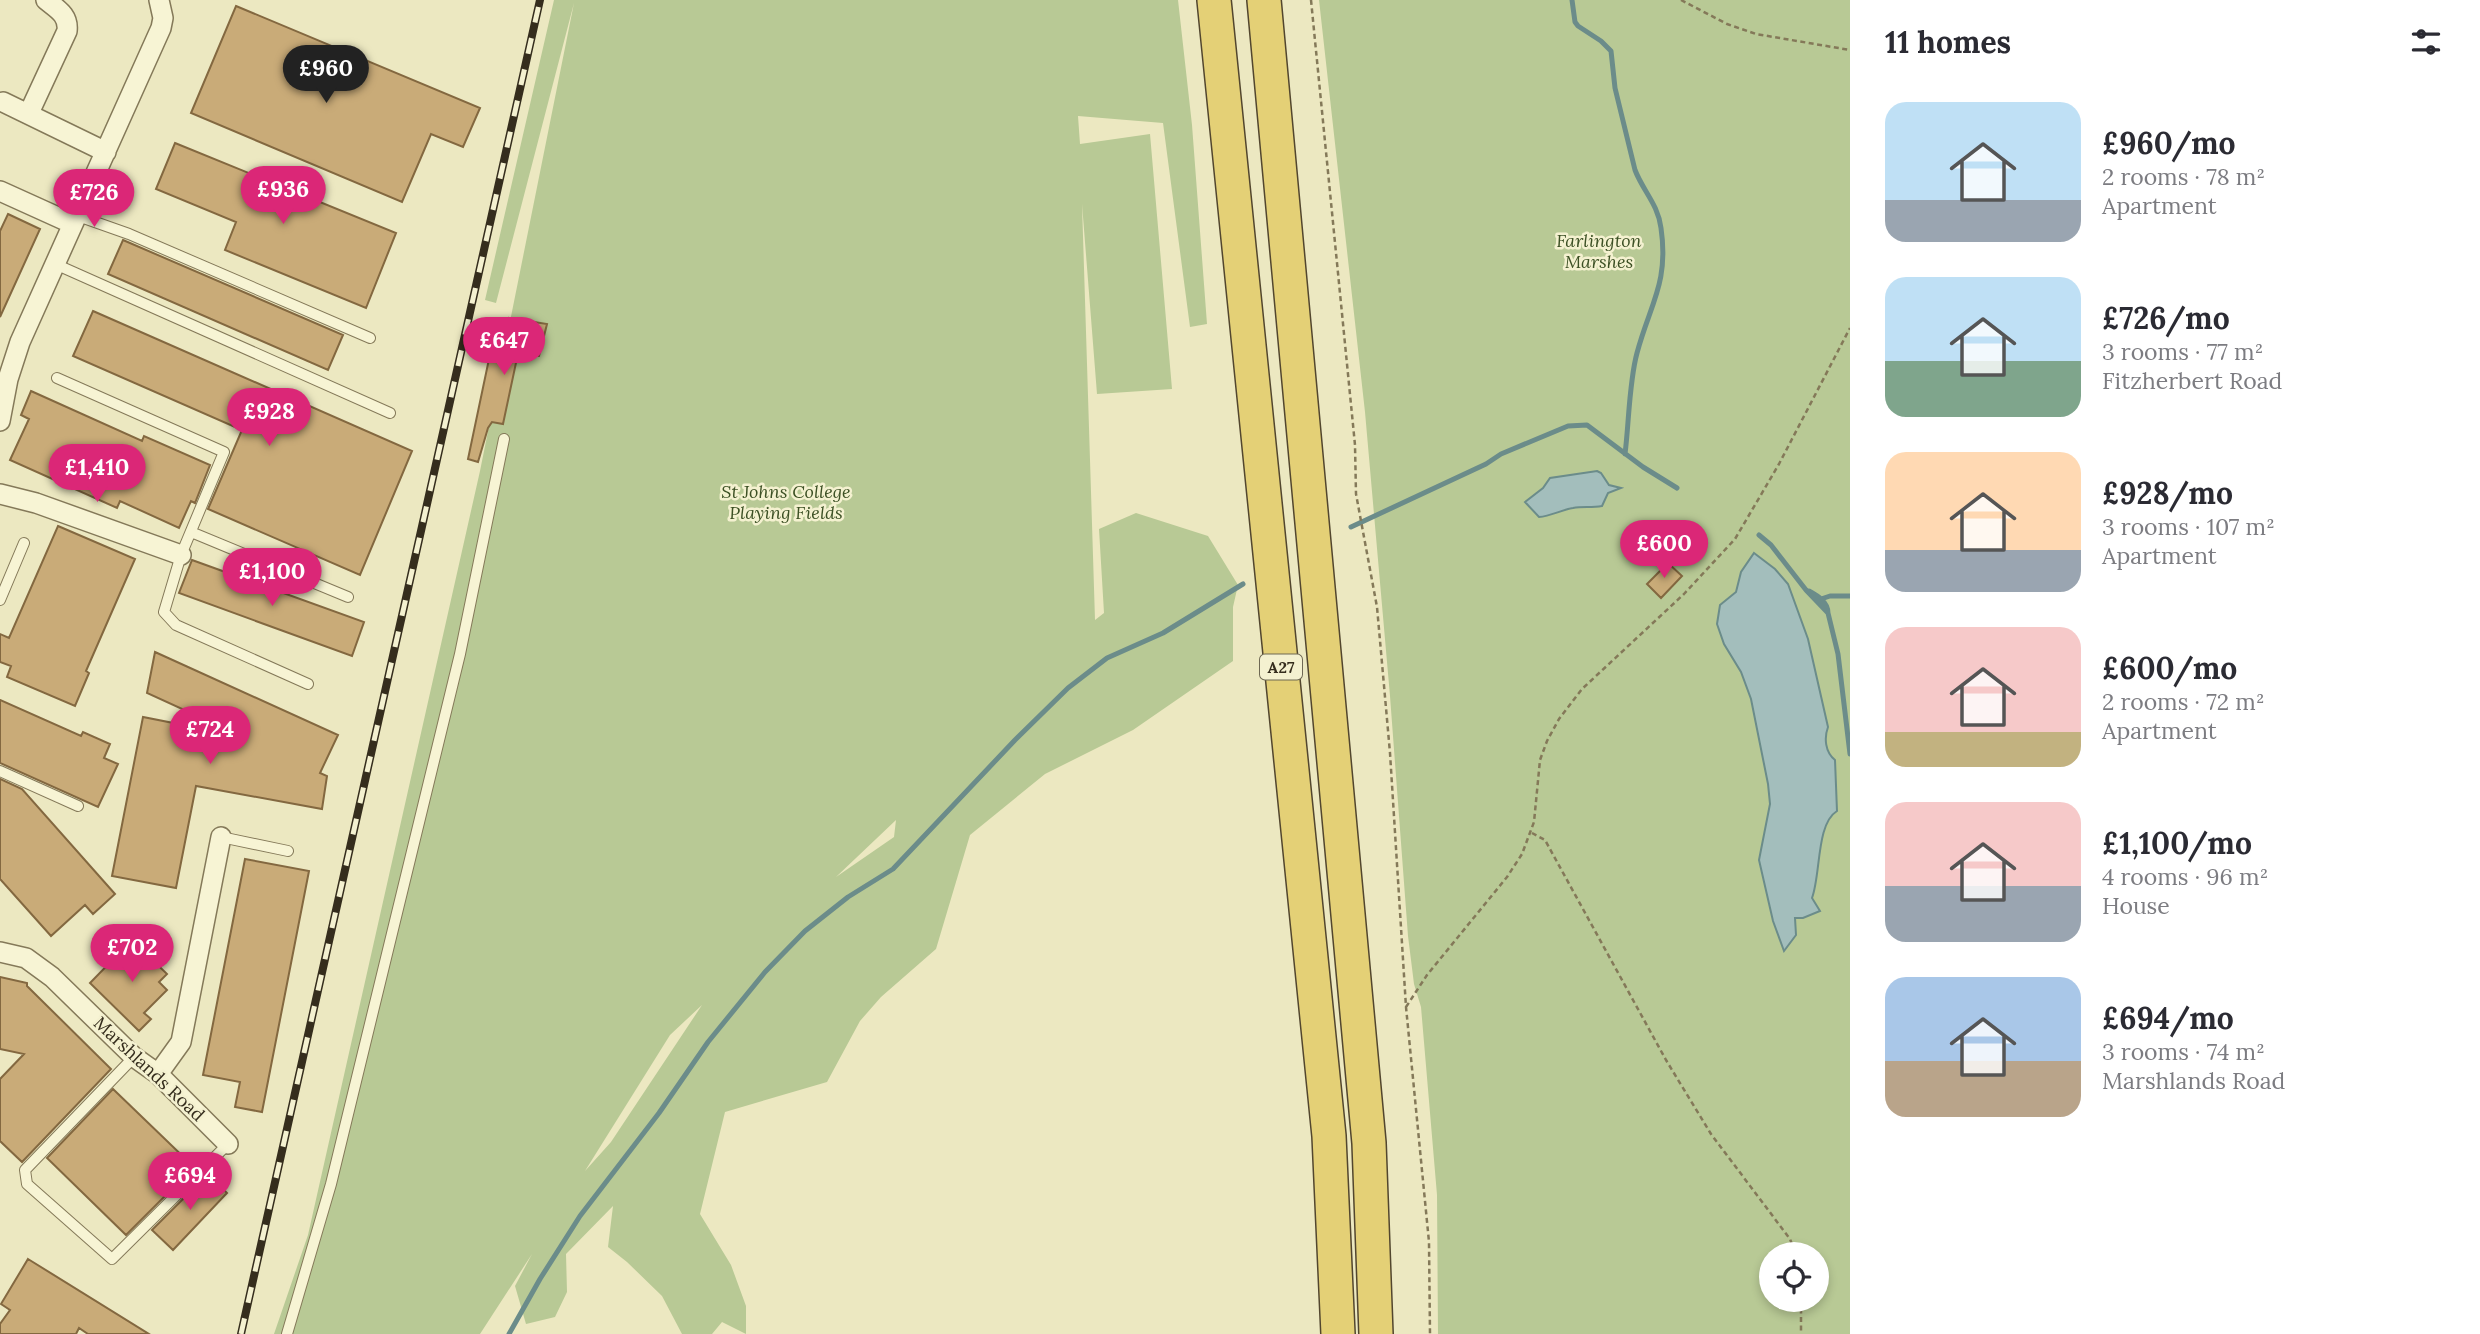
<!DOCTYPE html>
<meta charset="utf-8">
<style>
:root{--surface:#fff;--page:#f2f2f3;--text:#2b2b33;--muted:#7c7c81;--accent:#db2777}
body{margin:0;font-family:Lora,serif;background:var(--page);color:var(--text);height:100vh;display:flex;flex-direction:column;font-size:26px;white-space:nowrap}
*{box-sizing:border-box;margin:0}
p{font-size:23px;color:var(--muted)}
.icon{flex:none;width:38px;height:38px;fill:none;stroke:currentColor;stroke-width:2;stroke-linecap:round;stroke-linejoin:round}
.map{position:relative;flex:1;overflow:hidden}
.panel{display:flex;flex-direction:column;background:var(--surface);width:630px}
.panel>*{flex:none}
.controls{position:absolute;left:1759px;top:1242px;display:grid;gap:14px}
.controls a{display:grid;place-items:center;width:70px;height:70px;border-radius:50%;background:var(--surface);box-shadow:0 4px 10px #0003;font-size:35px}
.price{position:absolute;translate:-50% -60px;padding:0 16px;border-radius:24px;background:var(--accent);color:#fff;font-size:23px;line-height:46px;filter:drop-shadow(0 2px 4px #0008)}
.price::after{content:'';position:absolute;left:50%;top:42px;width:21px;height:16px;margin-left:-10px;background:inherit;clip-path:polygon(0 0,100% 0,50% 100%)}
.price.active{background:#222;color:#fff}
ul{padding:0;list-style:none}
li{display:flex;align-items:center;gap:21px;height:175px;padding:0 35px}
li span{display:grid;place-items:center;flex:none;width:196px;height:140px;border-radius:21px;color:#555}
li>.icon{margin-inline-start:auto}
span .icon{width:84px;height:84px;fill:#fffc;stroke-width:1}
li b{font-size:30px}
h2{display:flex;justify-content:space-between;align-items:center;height:84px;padding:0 35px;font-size:30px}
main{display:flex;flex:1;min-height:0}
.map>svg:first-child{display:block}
.green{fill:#b8c995;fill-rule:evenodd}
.water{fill:#a3bebc;stroke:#6b8c8a;stroke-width:2}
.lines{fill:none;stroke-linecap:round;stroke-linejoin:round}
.stream{stroke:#6b8c8a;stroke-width:5}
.building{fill:#c9ab78;stroke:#836840;stroke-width:2}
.service-casing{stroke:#847959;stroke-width:12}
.minor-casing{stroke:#847959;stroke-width:22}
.trunk-casing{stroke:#52462e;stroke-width:36}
.path{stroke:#847959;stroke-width:2.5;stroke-dasharray:5 3.5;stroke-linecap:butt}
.service{stroke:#f7f4d4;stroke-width:10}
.minor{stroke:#f7f4d4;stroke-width:19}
.trunk{stroke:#e4d076;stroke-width:33}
.rail-casing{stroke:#352d1d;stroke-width:8}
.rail{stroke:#f4f1d0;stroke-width:5;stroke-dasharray:16;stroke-linecap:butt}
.labels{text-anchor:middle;stroke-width:5;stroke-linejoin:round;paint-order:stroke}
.shield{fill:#f4f1d0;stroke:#6e6853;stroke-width:2}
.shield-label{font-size:16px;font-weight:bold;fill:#352d1d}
.park-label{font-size:18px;font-style:italic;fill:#3c5024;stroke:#f4f1d0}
.street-label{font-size:18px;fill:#352d1d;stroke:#f4f1d0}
</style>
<main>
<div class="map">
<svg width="1850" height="1334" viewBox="0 0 1850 1334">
<rect width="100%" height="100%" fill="#ece8c1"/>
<path class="green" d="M 554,0 L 1178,0 L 1192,125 L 1207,324 L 1190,327 L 1163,123 L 1078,116 L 1080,144 L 1150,134 L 1172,389 L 1097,394 L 1082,204 L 1095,620 L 1104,613 L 1099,529 L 1136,513 L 1208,536 L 1238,585 L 1233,607 L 1233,661 L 1133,730 L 1045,774 L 970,835 L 936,949 L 881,997 L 860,1021 L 827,1082 L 725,1112 L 700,1214 L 731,1265 L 746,1306 L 746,1334 L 722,1322 L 712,1334 L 682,1334 L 662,1296 L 627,1262 L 608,1247 L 613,1206 L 566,1254 L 567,1292 L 555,1317 L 526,1324 L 515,1286 L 532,1254 L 480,1334 L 274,1334 L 308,1235 L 480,471 L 574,3 L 496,303 L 485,300 ZM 896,820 L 894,837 L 836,877 ZM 702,1005 L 611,1142 L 585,1171 L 670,1035 Z
M 1319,0 L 1850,0 L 1850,1334 L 1438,1334 L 1437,1195 L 1421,1007 L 1414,984 L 1408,936 L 1390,696 L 1365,412 ZM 1771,1255 L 1816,1255 L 1816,1300 L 1771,1300 Z"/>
<path class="water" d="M 1597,471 L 1601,473 L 1609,485 L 1621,488 L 1608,493 L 1602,506 C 1591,508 1583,506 1573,508 C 1561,510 1551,516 1539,517 L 1525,502 L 1543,488 L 1550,478 Z
M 1754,553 L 1775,569 L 1788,584 L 1808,639 L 1828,727 C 1824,738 1825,752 1835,760 L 1837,811 C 1816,824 1821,874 1812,898 L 1820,911 L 1803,918 L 1795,918 L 1796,935 L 1784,951 L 1773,921 L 1759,860 L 1770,804 L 1768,784 L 1751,699 L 1741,672 L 1724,644 L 1717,624 L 1720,605 L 1736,592 L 1741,572 Z"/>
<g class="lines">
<path class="stream" d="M 1572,0 L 1575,22 L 1578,26 L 1601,41 L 1611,51 L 1615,88 L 1635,170 C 1643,191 1658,204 1661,228 C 1669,283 1650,304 1637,353 C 1629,382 1629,423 1625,454
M 1351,527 L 1486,464 L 1501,454 L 1568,426 L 1587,425 L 1643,467 L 1677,488
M 1759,535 L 1771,545 L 1806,590 L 1828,613 L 1838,654 L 1850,754
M 1809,591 C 1818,596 1828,602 1828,613
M 1821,599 L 1830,596 L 1850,596
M 509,1334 L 540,1279 L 580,1216 L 659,1113 L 708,1042 L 765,972 L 805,931 L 848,897 L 893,869 L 1015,740 L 1068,688 L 1107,658 L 1163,633 L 1243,584"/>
</g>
<path class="building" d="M 236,6 L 480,108 L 463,147 L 431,134 L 402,202 L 191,113 Z
M 175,143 L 396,233 L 366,308 L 225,250 L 236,222 L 156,189 Z
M 8,214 L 40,229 L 0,317 L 0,231 Z
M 123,240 L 343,335 L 328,370 L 108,274 Z
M 93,311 L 412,451 L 360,575 L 208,509 L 242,430 L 73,356 Z
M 509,318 L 547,324 L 539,356 L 534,356 L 531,360 L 517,358 L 503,424 L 492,422 L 488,428 L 478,462 L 468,459 L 489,359 L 499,362 Z
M 31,391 L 142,441 L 144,436 L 210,465 L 195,503 L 191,501 L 179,528 L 120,501 L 117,508 L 10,460 L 29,419 L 21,415 Z
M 58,526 L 135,559 L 86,671 L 89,673 L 75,706 L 7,677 L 11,666 L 0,662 L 0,634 L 9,638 Z
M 192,560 L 364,622 L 352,656 L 179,593 Z
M 1668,563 L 1682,576 L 1661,598 L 1647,584 Z
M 155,652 L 338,735 L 320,773 L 327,776 L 322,809 L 196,786 L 176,888 L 112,876 L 143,717 L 224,733 L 226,729 L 147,693 Z
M 0,700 L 81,736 L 83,732 L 110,744 L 104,758 L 118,764 L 98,807 L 0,763 Z
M 0,779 L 22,789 L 115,894 L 93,914 L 85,905 L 51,936 L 0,879 Z
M 245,859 L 309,871 L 262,1112 L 235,1107 L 240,1082 L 203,1075 Z
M 132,940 L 167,974 L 159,982 L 167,990 L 144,1013 L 151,1019 L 139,1031 L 90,983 Z
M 0,977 L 27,983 L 27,986 L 111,1069 L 22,1162 L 0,1141 L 0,1079 L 24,1054 L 0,1049 Z
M 113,1089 L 194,1167 L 126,1235 L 47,1158 Z
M 208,1174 L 227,1193 L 173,1250 L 152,1230 Z
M 28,1259 L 149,1334 L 88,1334 L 79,1328 L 76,1334 L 0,1334 L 0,1324 L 10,1310 L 1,1304 Z"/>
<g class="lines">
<g class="service-casing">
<path id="service" d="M 78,216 L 129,234 L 370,338
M 55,264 L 390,413
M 57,378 L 224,452 L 181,555 L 164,612 L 176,625 L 308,684
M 191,532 L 348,597
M 0,600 L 24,543
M 0,771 L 78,806
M 221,837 L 288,851
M 134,1057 L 25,1170 L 27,1184 L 112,1259 L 228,1144
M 287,1334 L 331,1184 L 460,654 L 504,439"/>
</g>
<g class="minor-casing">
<path id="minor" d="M 3,102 L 106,152
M 29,113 L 67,31 C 69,15 57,9 46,0
M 0,191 L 73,224
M 0,421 L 8,379 L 20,342 L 161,28 L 163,18 L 159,0
M 0,494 L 36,503 L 181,555
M 0,952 L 26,958 L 52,977 L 134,1057 L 158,1074 L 228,1144
M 158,1074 L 181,1042 L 221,837"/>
</g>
<g class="trunk-casing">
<path id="trunk" d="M 1214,0 L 1329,1136 L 1338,1334
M 1264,0 L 1369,1143 L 1376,1334"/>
</g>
<path class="path" d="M 1311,0 L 1355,445 L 1356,494 L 1377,607 L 1390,753 L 1406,1007 L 1429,1242 L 1430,1334
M 1681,0 L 1727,24 L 1756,34 L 1850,50
M 1532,833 L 1545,840 L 1666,1060 L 1711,1134 L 1790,1239 L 1796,1255
M 1406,1007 L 1427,975 L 1507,877 L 1522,854 L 1534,822 L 1540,760 L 1547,741 L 1559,719 L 1582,689 L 1684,594 L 1735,539 L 1779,464 L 1850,328
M 1801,1300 L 1801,1334"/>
<use href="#service" class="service"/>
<use href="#minor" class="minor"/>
<use href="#trunk" class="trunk"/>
<g class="rail-casing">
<path id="rail" d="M 241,1334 L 540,0"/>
</g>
<use href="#rail" class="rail"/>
</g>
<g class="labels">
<rect class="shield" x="1260" y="654.5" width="42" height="25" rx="5"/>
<g class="shield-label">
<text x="1281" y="673">A27</text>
</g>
<g class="park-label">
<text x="1599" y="247">Farlington<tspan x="1599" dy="21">Marshes</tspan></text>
<text x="786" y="498">St Johns College<tspan x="786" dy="21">Playing Fields</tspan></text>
</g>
<g class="street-label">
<text transform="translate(149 1069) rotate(43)" y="6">Marshlands Road</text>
</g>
</g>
</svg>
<div class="controls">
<a><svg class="icon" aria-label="locate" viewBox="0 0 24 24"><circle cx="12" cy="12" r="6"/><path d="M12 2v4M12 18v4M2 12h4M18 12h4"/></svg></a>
</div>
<b class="price active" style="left:326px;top:105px">£960</b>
<b class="price" style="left:283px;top:226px">£936</b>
<b class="price" style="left:94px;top:229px">£726</b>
<b class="price" style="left:504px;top:377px">£647</b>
<b class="price" style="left:269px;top:448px">£928</b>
<b class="price" style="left:97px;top:504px">£1,410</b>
<b class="price" style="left:1664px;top:580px">£600</b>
<b class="price" style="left:272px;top:608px">£1,100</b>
<b class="price" style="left:210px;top:766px">£724</b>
<b class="price" style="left:132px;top:984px">£702</b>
<b class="price" style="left:190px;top:1212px">£694</b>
</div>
<section class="panel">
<h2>11 homes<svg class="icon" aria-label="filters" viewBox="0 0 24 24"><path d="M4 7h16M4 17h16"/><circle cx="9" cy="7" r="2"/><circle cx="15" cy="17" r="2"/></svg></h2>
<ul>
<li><span style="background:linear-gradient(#bfe0f5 70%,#9aa5b1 0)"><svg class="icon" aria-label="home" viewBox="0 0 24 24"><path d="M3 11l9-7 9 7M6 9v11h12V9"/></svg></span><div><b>£960/mo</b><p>2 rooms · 78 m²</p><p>Apartment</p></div></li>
<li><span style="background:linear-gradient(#bfe0f5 60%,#7fa58c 0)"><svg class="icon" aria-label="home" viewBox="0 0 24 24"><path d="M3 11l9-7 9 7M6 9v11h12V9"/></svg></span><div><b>£726/mo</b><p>3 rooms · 77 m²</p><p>Fitzherbert Road</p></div></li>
<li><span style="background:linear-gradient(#ffd9b3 70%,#9aa5b1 0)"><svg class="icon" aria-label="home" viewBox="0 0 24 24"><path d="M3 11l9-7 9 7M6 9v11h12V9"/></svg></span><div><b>£928/mo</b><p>3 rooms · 107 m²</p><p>Apartment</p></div></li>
<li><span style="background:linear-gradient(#f6c9c9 75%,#c2b280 0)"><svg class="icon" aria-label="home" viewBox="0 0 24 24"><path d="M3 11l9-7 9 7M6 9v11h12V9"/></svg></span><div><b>£600/mo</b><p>2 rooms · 72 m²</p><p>Apartment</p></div></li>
<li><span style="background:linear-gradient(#f6c9c9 60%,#9aa5b1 0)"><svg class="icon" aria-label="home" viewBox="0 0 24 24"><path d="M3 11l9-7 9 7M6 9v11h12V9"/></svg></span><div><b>£1,100/mo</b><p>4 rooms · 96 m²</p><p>House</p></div></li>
<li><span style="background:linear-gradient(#a9c7e8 60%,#b9a48a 0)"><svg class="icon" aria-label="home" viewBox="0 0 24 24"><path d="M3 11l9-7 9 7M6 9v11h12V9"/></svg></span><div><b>£694/mo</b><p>3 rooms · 74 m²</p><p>Marshlands Road</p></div></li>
</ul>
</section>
</main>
